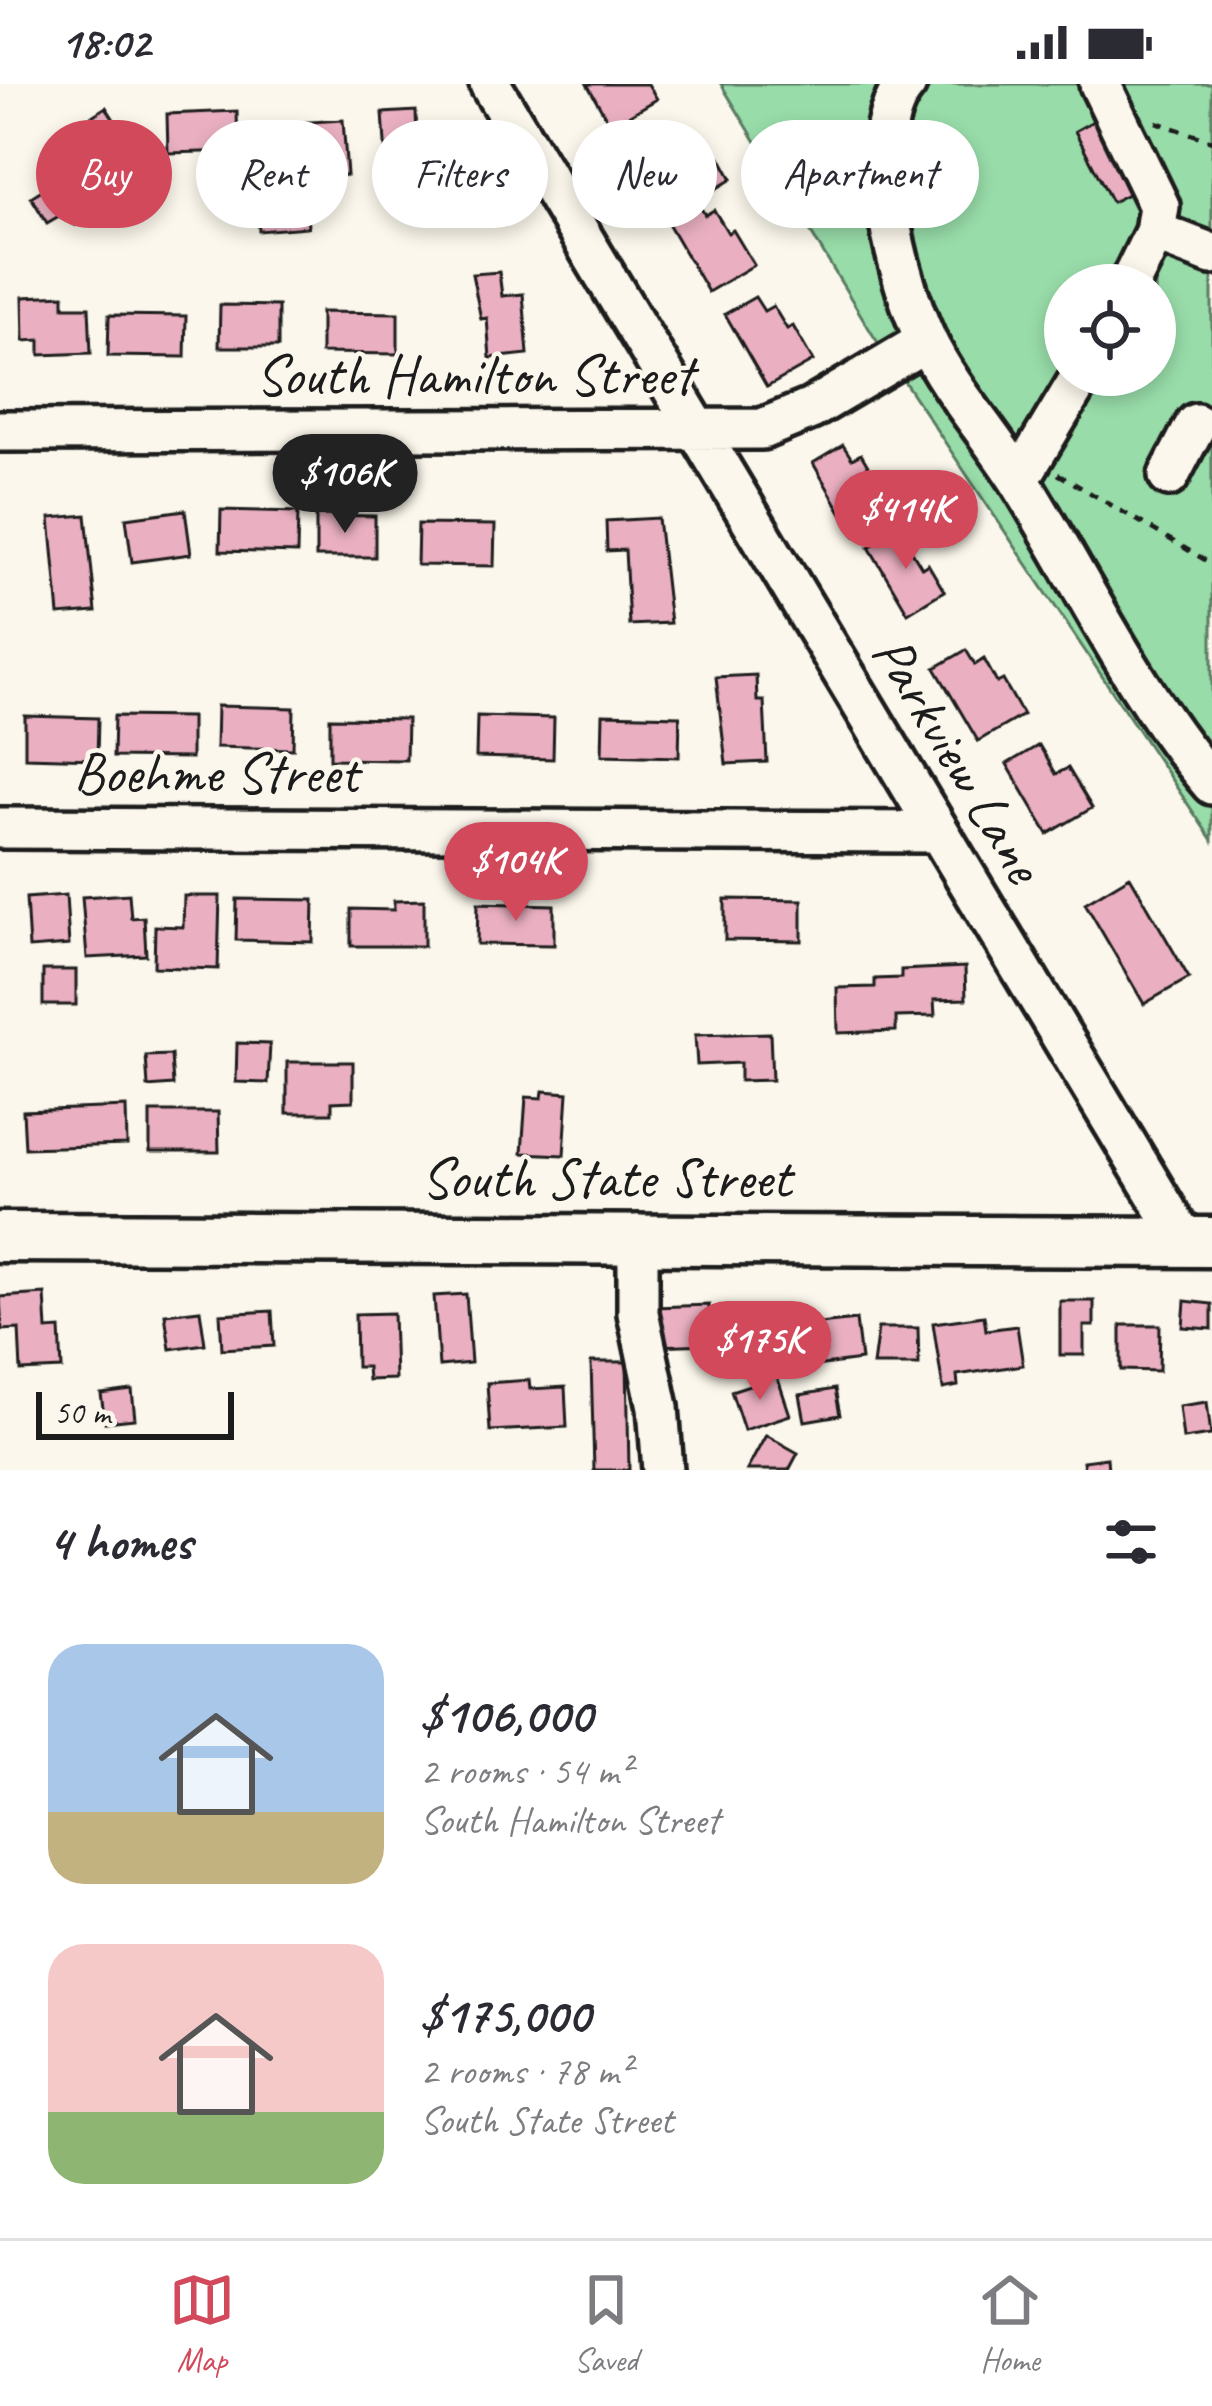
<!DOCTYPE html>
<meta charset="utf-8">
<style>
:root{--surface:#fff;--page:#f2f2f3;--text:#2b2b33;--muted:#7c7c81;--line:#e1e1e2;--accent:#d1495b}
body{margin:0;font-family:Caveat,sans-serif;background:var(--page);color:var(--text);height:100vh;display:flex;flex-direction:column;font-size:45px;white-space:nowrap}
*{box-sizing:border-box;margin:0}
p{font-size:39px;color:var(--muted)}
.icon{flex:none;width:66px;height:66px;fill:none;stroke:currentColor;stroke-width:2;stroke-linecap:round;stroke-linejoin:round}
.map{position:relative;height:1386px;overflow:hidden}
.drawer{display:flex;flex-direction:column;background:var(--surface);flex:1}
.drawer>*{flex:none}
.guide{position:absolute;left:36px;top:36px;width:1140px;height:108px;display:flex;gap:24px}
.controls{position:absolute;left:1044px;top:180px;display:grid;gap:24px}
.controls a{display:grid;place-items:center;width:132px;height:132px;border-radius:50%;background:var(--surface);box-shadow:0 6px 18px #0003;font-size:60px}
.scale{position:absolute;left:36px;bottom:30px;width:198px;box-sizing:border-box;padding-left:12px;border:6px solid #1c1c1c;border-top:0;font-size:33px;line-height:42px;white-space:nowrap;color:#1c1c1c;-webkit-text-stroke:9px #fbf7ec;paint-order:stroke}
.price{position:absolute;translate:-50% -102px;padding:0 27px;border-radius:42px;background:var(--accent);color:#fff;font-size:39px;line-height:78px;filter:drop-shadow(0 3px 6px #0008)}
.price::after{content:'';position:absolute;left:50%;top:72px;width:36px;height:27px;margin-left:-18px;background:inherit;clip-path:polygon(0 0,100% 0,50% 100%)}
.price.selected{background:#222;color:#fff}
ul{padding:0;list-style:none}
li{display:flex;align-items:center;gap:36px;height:300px;padding:0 48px}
li span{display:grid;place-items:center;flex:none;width:336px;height:240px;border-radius:36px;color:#555}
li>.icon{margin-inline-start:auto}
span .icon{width:144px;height:144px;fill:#fffc;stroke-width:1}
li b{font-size:51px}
h2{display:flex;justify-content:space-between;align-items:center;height:144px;padding:0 48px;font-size:51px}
.chip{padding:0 42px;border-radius:54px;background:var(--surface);box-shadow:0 6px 18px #0003;font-size:42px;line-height:108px}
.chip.selected{background:var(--accent);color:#fff}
.status{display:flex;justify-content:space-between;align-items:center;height:84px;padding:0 60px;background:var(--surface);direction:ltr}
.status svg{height:33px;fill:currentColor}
.menu{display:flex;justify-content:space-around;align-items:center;height:168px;border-top:3px solid var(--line);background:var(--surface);font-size:33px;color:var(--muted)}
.menu a{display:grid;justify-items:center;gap:6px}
.menu .selected{color:var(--accent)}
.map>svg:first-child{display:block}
.green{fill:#98dca9;stroke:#5a7c62;stroke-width:3;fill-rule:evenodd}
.building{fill:#eab0c1;stroke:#1c1c1c;stroke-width:3}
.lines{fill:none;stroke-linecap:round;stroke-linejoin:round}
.minor-casing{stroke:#1c1c1c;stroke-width:48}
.major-casing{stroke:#1c1c1c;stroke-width:57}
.path{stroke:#1c1c1c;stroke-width:4.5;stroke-dasharray:9 9;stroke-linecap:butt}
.minor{stroke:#fbf7ec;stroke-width:39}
.major{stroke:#fbf7ec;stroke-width:48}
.labels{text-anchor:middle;stroke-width:9;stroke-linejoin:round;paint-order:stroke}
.street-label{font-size:57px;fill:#1c1c1c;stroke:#fbf7ec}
</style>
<div class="status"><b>18:02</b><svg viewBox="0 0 49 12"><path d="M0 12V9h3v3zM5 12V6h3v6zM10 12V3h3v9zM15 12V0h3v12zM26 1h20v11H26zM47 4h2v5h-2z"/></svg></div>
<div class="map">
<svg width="1212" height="1386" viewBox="0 0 1212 1386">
<rect width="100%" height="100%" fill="#fbf7ec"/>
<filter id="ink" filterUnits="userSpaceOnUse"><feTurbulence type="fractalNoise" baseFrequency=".00833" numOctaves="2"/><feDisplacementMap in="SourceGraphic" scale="24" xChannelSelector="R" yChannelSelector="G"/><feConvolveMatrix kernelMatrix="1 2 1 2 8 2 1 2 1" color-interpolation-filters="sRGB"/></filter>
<g filter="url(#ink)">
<path class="green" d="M 721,0 L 1212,0 L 1212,756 L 873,251 ZM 1065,201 L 1155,201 L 1155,291 L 1065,291 Z"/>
<path class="building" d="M 587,0 L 648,0 L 657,15 L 611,42 Z
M 106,23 L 127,56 L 107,68 L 120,88 L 106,112 L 95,106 L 75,141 L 59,132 L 47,139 L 31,113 L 45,104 L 81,39 Z
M 237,27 L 238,67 L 168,69 L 167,30 Z
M 416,27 L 417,52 L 437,51 L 441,119 L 389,121 L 383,29 Z
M 1104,31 L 1142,103 L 1112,118 L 1075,47 Z
M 343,36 L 347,91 L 304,94 L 308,143 L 259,147 L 254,74 L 261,73 L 260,41 Z
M 660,42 L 689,91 L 654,112 L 625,63 Z
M 720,73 L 732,95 L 706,111 L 693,88 Z
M 696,116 L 705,131 L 714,126 L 728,149 L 733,146 L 754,181 L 708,208 L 665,134 Z
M 499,188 L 502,212 L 523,210 L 528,270 L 490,274 L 487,234 L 481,235 L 472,190 Z
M 64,211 L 64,223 L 89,223 L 91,269 L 40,271 L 40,256 L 24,257 L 23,213 Z
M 755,213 L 764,227 L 773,222 L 787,245 L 793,242 L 813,277 L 767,303 L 725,230 Z
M 220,221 L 278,222 L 278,263 L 219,263 Z
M 321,228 L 398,229 L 398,270 L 321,269 Z
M 109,231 L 186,232 L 185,273 L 108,272 Z
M 843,361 L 852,375 L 861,370 L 875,394 L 881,390 L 901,425 L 855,452 L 813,379 Z
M 185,426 L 191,470 L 132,478 L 126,434 Z
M 221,426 L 298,428 L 297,469 L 220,467 Z
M 86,431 L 96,528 L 59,531 L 50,434 Z
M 316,431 L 375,432 L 375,473 L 316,473 Z
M 658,434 L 670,539 L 629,541 L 625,466 L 607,467 L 606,437 Z
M 418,440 L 495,441 L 494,482 L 417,481 Z
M 899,446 L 922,484 L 928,480 L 944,507 L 908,529 L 869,463 Z
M 966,566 L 975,581 L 984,575 L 997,599 L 1003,596 L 1023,631 L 978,657 L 935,584 Z
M 756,591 L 757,617 L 764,617 L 767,678 L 726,680 L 716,593 Z
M 217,622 L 294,624 L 293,665 L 216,663 Z
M 603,630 L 680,632 L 679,673 L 602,671 Z
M 25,632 L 98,634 L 97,675 L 25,673 Z
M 114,632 L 191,633 L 191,674 L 113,673 Z
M 477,632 L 554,634 L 553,675 L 476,673 Z
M 330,634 L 407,635 L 406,676 L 330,675 Z
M 1039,661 L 1056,690 L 1068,684 L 1092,724 L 1048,750 L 1007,680 Z
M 1130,792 L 1189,894 L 1144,920 L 1085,819 Z
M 129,810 L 131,834 L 144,833 L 146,871 L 87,874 L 82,813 Z
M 66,811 L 69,861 L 29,864 L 26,814 Z
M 184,812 L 220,812 L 218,885 L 154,883 L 155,842 L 183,843 Z
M 237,815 L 314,816 L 313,858 L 236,856 Z
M 725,815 L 802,816 L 802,857 L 725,856 Z
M 424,816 L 424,862 L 351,862 L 351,825 L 394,826 L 394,817 Z
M 478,819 L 554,821 L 554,861 L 477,860 Z
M 965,883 L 966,915 L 934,916 L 935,932 L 896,933 L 896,947 L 838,949 L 837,904 L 875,903 L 875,895 L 901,894 L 901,886 Z
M 43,886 L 76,886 L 76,921 L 43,921 Z
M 770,949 L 772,996 L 740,997 L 740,979 L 697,981 L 695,951 Z
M 237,959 L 270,960 L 268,999 L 236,998 Z
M 171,971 L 173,1001 L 148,1003 L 146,972 Z
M 287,978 L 353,978 L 353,1017 L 332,1018 L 332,1029 L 287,1029 Z
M 543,1007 L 568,1009 L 564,1071 L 522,1069 L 526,1013 L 542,1014 Z
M 126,1023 L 127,1061 L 25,1064 L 23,1027 Z
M 150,1028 L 218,1028 L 219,1068 L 150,1068 Z
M 45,1210 L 47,1246 L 60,1245 L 62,1285 L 21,1287 L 19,1245 L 2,1246 L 0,1213 Z
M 466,1210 L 471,1279 L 439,1282 L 434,1212 Z
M 1060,1217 L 1094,1217 L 1094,1242 L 1084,1242 L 1084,1271 L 1060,1271 Z
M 1185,1217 L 1212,1220 L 1212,1245 L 1183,1243 Z
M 709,1221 L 710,1260 L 655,1262 L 654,1223 Z
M 200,1226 L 205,1260 L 170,1265 L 165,1230 Z
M 272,1227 L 274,1262 L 222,1265 L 220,1230 Z
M 393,1229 L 395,1295 L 368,1296 L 367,1283 L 356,1283 L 355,1230 Z
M 984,1232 L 986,1246 L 1017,1242 L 1023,1281 L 957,1291 L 958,1302 L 943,1305 L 933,1239 Z
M 856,1236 L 861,1276 L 815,1282 L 810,1241 Z
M 1121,1241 L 1160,1241 L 1159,1287 L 1121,1286 Z
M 878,1244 L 918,1244 L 919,1281 L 873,1281 Z
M 591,1278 L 627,1278 L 629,1386 L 594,1386 Z
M 777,1292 L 790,1331 L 744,1346 L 731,1307 Z
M 529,1296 L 530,1305 L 565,1303 L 567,1343 L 490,1347 L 487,1299 Z
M 835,1305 L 840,1331 L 805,1337 L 800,1311 Z
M 132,1306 L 135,1335 L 105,1338 L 101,1310 Z
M 1207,1318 L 1211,1351 L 1183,1355 L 1179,1322 Z
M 766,1351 L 798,1369 L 789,1386 L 747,1386 Z
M 1107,1374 L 1108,1386 L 1084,1386 L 1083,1377 Z"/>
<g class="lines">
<g class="minor-casing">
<path id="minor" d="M 490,0 L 1185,1158
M 906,0 C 859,54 898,195 925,254 C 949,305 991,351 1021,399 C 1083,499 1135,610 1212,700
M 1100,0 L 1159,122 L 1155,148 L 1129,201
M 1155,148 L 1212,170
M 0,347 L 762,345 L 811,325 L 926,257
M 1169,392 L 1196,340
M 1019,396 L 1082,291
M 0,744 L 935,748
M 638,1151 L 638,1229 L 658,1323 L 663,1386"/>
</g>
<g class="major-casing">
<path id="major" d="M 0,1153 L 1212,1158"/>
</g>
<path class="path" d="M 1156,38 L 1212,57
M 1058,390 L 1212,480"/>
<use href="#minor" class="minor"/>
<use href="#major" class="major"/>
</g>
</g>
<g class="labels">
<g class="street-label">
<text x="474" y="310">South Hamilton Street</text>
<text transform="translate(959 674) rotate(59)" y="20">Parkview Lane</text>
<text x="216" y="708">Boehme Street</text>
<text x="606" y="1113">South State Street</text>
</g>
</g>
</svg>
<div class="controls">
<a><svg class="icon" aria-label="locate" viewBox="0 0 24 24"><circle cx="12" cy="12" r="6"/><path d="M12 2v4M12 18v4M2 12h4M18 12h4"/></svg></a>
</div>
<div class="scale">50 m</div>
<b class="price selected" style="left:345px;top:452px">$106K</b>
<b class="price" style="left:906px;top:488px">$414K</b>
<b class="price" style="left:516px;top:840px">$104K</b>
<b class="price" style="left:760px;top:1319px">$175K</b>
<div class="guide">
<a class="chip selected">Buy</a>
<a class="chip">Rent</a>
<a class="chip">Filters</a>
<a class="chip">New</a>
<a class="chip">Apartment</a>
</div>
</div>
<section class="drawer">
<h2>4 homes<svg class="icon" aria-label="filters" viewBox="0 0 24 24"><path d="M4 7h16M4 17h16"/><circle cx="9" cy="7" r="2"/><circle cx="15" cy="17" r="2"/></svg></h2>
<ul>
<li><span style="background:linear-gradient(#a9c7e8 70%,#c2b280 0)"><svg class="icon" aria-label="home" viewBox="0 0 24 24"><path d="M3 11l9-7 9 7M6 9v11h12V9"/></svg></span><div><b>$106,000</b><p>2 rooms · 54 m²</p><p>South Hamilton Street</p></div></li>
<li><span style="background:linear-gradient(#f6c9c9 70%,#8fb573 0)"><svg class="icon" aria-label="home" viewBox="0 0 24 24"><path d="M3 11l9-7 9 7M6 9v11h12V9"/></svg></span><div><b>$175,000</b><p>2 rooms · 78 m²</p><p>South State Street</p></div></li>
</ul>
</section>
<nav class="menu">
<a class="selected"><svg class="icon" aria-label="map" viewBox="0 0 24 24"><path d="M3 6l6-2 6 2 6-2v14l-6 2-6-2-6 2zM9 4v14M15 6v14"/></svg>Map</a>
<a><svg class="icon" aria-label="saved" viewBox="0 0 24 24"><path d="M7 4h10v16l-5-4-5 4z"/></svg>Saved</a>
<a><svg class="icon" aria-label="home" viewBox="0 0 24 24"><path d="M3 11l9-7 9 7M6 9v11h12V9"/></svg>Home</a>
</nav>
